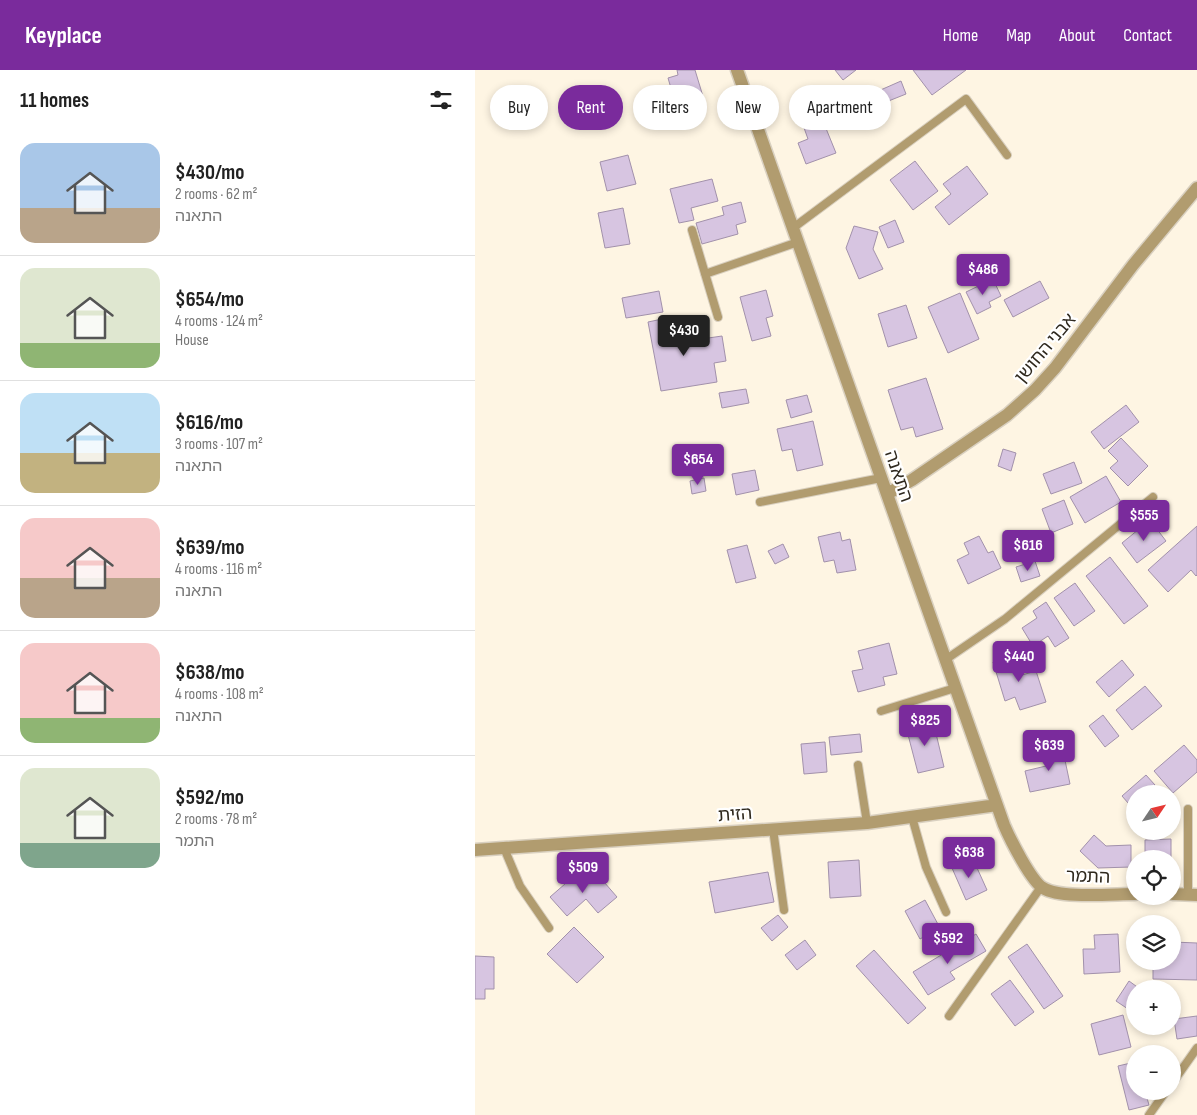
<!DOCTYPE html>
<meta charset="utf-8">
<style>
:root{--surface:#fff;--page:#f2f2f2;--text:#222;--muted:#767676;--line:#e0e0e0;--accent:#7a2b9c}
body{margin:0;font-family:"Sofia Sans Condensed","Noto Sans Hebrew",sans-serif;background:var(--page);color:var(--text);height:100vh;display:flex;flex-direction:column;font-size:19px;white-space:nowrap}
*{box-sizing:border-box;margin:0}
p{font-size:16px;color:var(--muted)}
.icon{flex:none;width:28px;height:28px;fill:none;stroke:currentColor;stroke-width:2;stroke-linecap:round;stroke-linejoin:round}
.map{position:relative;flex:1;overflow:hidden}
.sheet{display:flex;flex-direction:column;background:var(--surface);width:475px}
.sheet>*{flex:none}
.top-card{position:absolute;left:15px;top:15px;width:475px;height:45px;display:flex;gap:10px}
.needle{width:32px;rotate:55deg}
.buttons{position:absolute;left:651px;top:715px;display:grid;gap:10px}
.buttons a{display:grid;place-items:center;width:55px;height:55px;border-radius:50%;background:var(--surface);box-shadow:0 2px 8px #0003;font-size:25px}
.price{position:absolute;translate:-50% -42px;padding:0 11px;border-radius:5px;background:var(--accent);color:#fff;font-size:16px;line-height:32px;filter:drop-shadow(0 1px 2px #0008)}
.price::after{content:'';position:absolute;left:50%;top:30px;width:15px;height:11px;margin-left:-8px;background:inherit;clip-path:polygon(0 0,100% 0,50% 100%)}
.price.active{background:#222;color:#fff}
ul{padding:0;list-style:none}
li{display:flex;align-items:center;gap:15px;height:125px;padding:0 20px}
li+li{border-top:1px solid var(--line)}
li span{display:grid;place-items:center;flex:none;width:140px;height:100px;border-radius:15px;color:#555}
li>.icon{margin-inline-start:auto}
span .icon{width:60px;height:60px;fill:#fffc;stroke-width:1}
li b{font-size:21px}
h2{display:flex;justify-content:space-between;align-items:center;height:60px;padding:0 20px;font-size:21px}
.tag{padding:0 18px;border-radius:22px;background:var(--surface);box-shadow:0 2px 8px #0003;font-size:18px;line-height:45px}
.tag.active{background:var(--accent);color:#fff}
header{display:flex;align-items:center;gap:30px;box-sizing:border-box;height:70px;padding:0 25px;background:var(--accent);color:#fff}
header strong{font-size:24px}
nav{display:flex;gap:28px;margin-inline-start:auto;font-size:18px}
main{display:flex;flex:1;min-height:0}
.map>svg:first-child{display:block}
.building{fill:#d7c5e1;stroke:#a291ab}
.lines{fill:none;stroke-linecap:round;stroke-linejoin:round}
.lane-casing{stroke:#d9d0c0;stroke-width:10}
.street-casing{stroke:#d9d0c0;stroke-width:15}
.lane{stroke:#b19c6f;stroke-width:8}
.street{stroke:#b19c6f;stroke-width:12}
.labels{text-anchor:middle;stroke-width:4.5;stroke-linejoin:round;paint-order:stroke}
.street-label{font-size:18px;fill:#2f291e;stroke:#fff}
</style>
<header>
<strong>Keyplace</strong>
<nav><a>Home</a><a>Map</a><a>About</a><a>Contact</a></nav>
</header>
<main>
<section class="sheet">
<h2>11 homes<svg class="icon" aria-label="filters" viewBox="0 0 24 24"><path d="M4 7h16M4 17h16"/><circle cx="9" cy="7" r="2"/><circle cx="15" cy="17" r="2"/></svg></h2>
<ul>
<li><span style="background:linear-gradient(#a9c7e8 65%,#b9a48a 0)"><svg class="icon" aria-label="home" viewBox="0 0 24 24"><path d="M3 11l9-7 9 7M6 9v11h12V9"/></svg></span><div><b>$430/mo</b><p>2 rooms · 62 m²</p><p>התאנה</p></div></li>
<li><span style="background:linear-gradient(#dfe7d0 75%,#8fb573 0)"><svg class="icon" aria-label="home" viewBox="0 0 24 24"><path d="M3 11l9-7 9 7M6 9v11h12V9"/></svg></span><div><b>$654/mo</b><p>4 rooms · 124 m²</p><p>House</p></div></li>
<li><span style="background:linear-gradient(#bfe0f5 60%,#c2b280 0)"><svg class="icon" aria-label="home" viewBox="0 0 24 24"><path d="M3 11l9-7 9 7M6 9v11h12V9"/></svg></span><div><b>$616/mo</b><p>3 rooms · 107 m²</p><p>התאנה</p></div></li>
<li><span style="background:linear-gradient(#f6c9c9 60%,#b9a48a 0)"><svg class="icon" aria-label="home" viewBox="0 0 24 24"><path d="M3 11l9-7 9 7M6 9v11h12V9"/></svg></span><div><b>$639/mo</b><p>4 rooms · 116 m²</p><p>התאנה</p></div></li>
<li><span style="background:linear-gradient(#f6c9c9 75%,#8fb573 0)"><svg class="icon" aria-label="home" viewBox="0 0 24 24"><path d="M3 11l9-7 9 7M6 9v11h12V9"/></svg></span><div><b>$638/mo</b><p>4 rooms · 108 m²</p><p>התאנה</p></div></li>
<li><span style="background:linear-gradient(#dfe7d0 75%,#7fa58c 0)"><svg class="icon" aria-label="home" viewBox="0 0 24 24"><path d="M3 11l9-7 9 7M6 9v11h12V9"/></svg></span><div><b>$592/mo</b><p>2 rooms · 78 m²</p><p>התמר</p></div></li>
</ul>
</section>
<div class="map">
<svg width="722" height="1045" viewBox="0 0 722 1045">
<rect width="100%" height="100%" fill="#fef5e3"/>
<path class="building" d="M 202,0 L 220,0 L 230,33 L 203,42 L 193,8 L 203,5 Z
M 360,0 L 381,0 L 368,10 Z
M 438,0 L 491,0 L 457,25 Z
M 426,11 L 431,24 L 406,34 L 401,22 Z
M 352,30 L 360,52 L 350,56 L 361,83 L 331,94 L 323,73 L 333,69 L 323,41 Z
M 153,85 L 161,114 L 132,121 L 125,92 Z
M 440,91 L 463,121 L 438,140 L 415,110 Z
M 492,96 L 513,124 L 474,155 L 460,137 L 476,124 L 468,114 Z
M 237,109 L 243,131 L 216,138 L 219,150 L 204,153 L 195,119 Z
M 266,132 L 271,152 L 261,155 L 263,164 L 227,174 L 221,153 L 249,145 L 247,137 Z
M 148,138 L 155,174 L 130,178 L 123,143 Z
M 420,150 L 429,172 L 413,178 L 404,157 Z
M 379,156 L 403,162 L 398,179 L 408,199 L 384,209 L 371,178 Z
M 518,209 L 526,226 L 514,232 L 516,237 L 502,244 L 491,222 Z
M 565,211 L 574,228 L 538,247 L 529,230 Z
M 291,220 L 298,246 L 291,248 L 296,266 L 277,271 L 265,227 Z
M 184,221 L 188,242 L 151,248 L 147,228 Z
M 485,223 L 504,269 L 473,283 L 453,237 Z
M 431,235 L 442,268 L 413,277 L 403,244 Z
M 192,248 L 195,262 L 211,259 L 213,271 L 247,266 L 251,291 L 239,293 L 242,312 L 186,321 L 173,252 Z
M 451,308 L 468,359 L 441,367 L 438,357 L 426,360 L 413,320 Z
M 271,319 L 274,333 L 247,338 L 244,323 Z
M 332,325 L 337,342 L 316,348 L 311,330 Z
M 651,335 L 664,352 L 629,379 L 616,362 Z
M 338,351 L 348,395 L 322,401 L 317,379 L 307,381 L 302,359 Z
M 646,368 L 673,396 L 653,416 L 635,398 L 643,391 L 633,381 Z
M 528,379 L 541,383 L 536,401 L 523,396 Z
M 599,392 L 607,413 L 576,424 L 568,404 Z
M 280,400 L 284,420 L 261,425 L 257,404 Z
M 631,406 L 646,432 L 610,453 L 595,427 Z
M 229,408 L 231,421 L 217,424 L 215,411 Z
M 589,430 L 598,454 L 576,463 L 567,439 Z
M 675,450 L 691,471 L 662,493 L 647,473 Z
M 722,456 L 722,505 L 721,506 L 716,500 L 693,522 L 673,500 Z
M 365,462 L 367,471 L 375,469 L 381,500 L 362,503 L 359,490 L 349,492 L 343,467 Z
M 504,466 L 513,483 L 518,481 L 526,498 L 493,514 L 482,490 L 494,484 L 489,473 Z
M 308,474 L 314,487 L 300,494 L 293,481 Z
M 272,475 L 281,508 L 261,513 L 252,480 Z
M 635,487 L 673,536 L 649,554 L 611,506 Z
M 560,491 L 565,506 L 546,512 L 541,497 Z
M 600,513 L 620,541 L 599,556 L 579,528 Z
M 571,532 L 594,568 L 580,577 L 573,566 L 558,576 L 547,558 L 562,548 L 558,541 Z
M 414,573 L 422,604 L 408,607 L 410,615 L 383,622 L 377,601 L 388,599 L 383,581 Z
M 540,584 L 547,605 L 561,601 L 571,632 L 545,640 L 540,627 L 530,631 L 518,592 Z
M 647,590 L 659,605 L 634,627 L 621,612 Z
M 670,616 L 687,636 L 657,660 L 641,640 Z
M 628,645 L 644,666 L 630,677 L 614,656 Z
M 458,651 L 469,697 L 443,703 L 431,657 Z
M 385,664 L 387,682 L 356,685 L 354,667 Z
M 350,672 L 352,702 L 329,704 L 326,674 Z
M 709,675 L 722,690 L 722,702 L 698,723 L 679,701 Z
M 587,676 L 595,714 L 555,722 L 550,701 L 571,696 L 568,681 Z
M 671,705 L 680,715 L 670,724 L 660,724 L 660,741 L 647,726 Z
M 619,765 L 631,776 L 656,775 L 656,797 L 623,798 L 605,781 Z
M 696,769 L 696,789 L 670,789 L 670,770 Z
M 498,789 L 512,820 L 491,830 L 477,798 Z
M 384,790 L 386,826 L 355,828 L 353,792 Z
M 106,800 L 116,811 L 123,805 L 142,827 L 123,843 L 111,829 L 92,846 L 75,827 Z
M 293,802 L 299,832 L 240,843 L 234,812 Z
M 450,830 L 465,858 L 445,869 L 430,841 Z
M 303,845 L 313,857 L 297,871 L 286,858 Z
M 99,857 L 129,887 L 102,913 L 72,884 Z
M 501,864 L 511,881 L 475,902 L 480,909 L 453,925 L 438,902 Z
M 643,864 L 645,902 L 609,904 L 608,879 L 620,879 L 619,865 Z
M 330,870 L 341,885 L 322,900 L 310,885 Z
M 698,872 L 722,873 L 722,910 L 678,909 L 678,891 L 698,891 Z
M 552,874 L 588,926 L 569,939 L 533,887 Z
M 399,880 L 451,938 L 433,954 L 381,896 Z
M 0,886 L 19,887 L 19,919 L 10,919 L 10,929 L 0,929 Z
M 535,910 L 559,942 L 540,956 L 516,924 Z
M 654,911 L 665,919 L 660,919 L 660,929 L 653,939 L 641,931 Z
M 648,945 L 656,977 L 624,985 L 616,954 Z
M 722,946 L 722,966 L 702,969 L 699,949 Z
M 660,992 L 660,1021 L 670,1021 L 674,1035 L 654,1040 L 643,996 Z"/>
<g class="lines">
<g class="lane-casing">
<path id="lane" d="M 318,158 L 491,29 L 532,85
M 217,160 L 243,247
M 230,204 L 323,172
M 285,432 L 406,408
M 470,590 L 530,549 L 678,427
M 406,641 L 480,618
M 383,695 L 392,753
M 713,739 L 713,825
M 437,747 L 451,797 L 471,842
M 298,759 L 309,840
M 29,778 L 45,816 L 74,858
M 474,946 L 566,817
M 698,1012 L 722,978
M 674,1045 L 691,1021"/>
</g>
<g class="street-casing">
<path id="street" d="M 262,0 L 529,755 C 535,769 556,811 568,818 C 586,829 637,824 660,824
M 412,424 L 437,410 L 532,345 L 560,320 L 580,298 L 658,195 L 722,118
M 0,780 L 392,753 L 522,735
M 698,824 L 722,825"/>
</g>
<use href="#lane" class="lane"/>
<use href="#street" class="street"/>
</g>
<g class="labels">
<g class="street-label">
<text transform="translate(570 278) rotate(-50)" y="6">אבני החושן</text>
<text transform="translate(424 406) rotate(71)" y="6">התאנה</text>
<text transform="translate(260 744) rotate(-4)" y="6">הזית</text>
<text transform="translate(613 806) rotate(2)" y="6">התמר</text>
</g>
</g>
</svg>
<div class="buttons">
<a><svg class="needle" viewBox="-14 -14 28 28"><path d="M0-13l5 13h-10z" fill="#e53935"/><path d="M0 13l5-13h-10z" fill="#767676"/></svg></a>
<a><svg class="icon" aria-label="locate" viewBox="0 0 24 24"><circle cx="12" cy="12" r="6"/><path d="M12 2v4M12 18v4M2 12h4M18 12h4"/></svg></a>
<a><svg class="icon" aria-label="layers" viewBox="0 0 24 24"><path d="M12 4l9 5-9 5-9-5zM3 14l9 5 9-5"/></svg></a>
<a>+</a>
<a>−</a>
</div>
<b class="price" style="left:508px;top:226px">$486</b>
<b class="price active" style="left:209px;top:287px">$430</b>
<b class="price" style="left:223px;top:416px">$654</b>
<b class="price" style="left:669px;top:472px">$555</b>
<b class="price" style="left:553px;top:502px">$616</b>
<b class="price" style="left:544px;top:613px">$440</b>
<b class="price" style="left:450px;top:677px">$825</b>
<b class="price" style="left:574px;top:702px">$639</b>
<b class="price" style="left:494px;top:809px">$638</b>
<b class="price" style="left:108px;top:824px">$509</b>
<b class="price" style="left:473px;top:895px">$592</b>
<div class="top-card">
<a class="tag">Buy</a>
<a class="tag active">Rent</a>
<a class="tag">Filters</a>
<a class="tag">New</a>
<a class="tag">Apartment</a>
</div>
</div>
</main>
